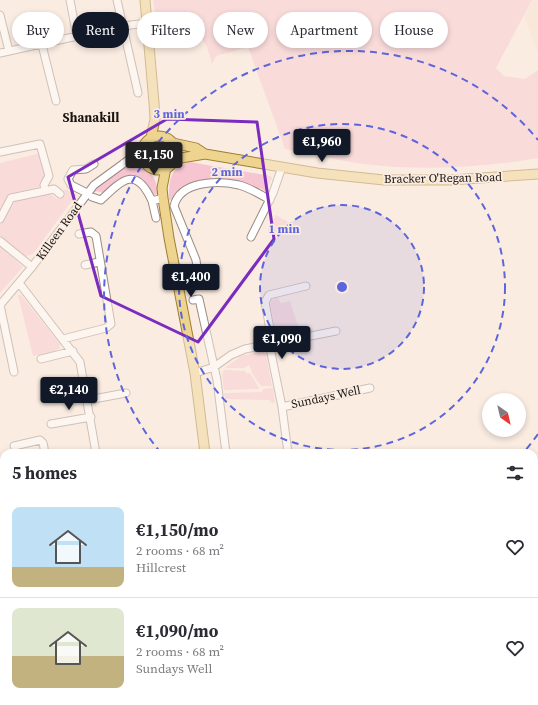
<!DOCTYPE html>
<meta charset="utf-8">
<style>
:root{--surface:#fff;--page:#f7f7f7;--text:#2b2b33;--muted:#7c7c81;--line:#e1e1e2;--accent:#111827}
body{margin:0;font-family:"Source Serif 4",serif;background:var(--page);color:var(--text);height:100vh;display:flex;flex-direction:column;font-size:15px;white-space:nowrap}
*{box-sizing:border-box;margin:0}
p{font-size:13px;color:var(--muted)}
.icon{flex:none;width:22px;height:22px;fill:none;stroke:currentColor;stroke-width:2;stroke-linecap:round;stroke-linejoin:round}
.map{position:relative;flex:1;overflow:hidden}
.details{position:absolute;left:0px;top:449px;width:538px;height:256px;display:flex;flex-direction:column;background:var(--surface);border-radius:12px 12px 0 0;box-shadow:0 2px 6px #0003}
.details>*{flex:none}
.top-card{position:absolute;left:12px;top:12px;width:514px;height:36px;display:flex;gap:8px}
.needle{width:26px;rotate:146deg}
.fabs{position:absolute;left:482px;top:393px;display:grid;gap:8px}
.fabs a{display:grid;place-items:center;width:44px;height:44px;border-radius:50%;background:var(--surface);box-shadow:0 2px 6px #0003;font-size:20px}
.price{position:absolute;translate:-50% -34px;padding:0 9px;border-radius:4px;background:var(--accent);color:#fff;font-size:13px;line-height:26px;filter:drop-shadow(0 1px 2px #0008)}
.price::after{content:'';position:absolute;left:50%;top:24px;width:12px;height:9px;margin-left:-6px;background:inherit;clip-path:polygon(0 0,100% 0,50% 100%)}
.price.on{background:#222;color:#fff}
ul{padding:0;list-style:none}
li{display:flex;align-items:center;gap:12px;height:100px;padding:0 12px}
li+li{border-top:1px solid var(--line)}
li span{display:grid;place-items:center;flex:none;width:112px;height:80px;border-radius:8px;color:#555}
li>.icon{margin-inline-start:auto}
span .icon{width:48px;height:48px;fill:#fffc;stroke-width:1}
li b{font-size:17px}
h2{display:flex;justify-content:space-between;align-items:center;height:48px;padding:0 12px;font-size:17px}
.pill{padding:0 14px;border-radius:18px;background:var(--surface);box-shadow:0 2px 6px #0003;font-size:14px;line-height:36px}
.pill.on{background:var(--accent);color:#fff}
.map>svg:first-child{display:block}
.built{fill:#f7e1d1}
.green{fill:#f6c5d1}
.lines{fill:none;stroke-linecap:round;stroke-linejoin:round}
.minor-casing{stroke:#9a8c82;stroke-width:9}
.major-casing{stroke:#9c7f32;stroke-width:11}
.minor{stroke:#fff;stroke-width:7}
.major{stroke:#eed48f;stroke-width:9}
.marked{fill:none;stroke:#7b2cbf;stroke-width:3;stroke-linejoin:round}
.ring{fill:none;stroke:#5d65dd;stroke-width:2;stroke-dasharray:7 5}
.labels{text-anchor:middle;stroke-width:3.5;stroke-linejoin:round;paint-order:stroke}
.street-label{font-size:12px;fill:#191410;stroke:#fbece1}
.neighbourhood-label{font-size:13px;font-weight:bold;fill:#191410;stroke:#fbece1}
.centre{fill:#5d65dd;stroke:#fbece1;stroke-width:2}
.ring-label{font-size:12px;text-anchor:middle;font-weight:bold;fill:#5d65dd;stroke:#fbece1;stroke-width:3.5;stroke-linejoin:round;paint-order:stroke}
</style>
<div class="map">
<svg width="538" height="705" viewBox="0 0 538 705">
<rect width="100%" height="100%" fill="#fbece1"/>
<path class="built" d="M 532,0 L 538,0 L 538,53 L 524,18 Z"/>
<path class="green" d="M 153,0 L 532,0 L 496,68 L 504,76 L 525,79 L 538,70 L 538,158 C 482,168 422,171 365,164 C 338,161 312,153 285,149 L 248,47 L 216,56 L 212,64 L 207,47 L 201,37 L 179,35 L 163,25 L 157,25 Z
M 41,153 L 46,175 L 39,187 L 9,194 L 0,208 L 0,163 Z
M 190,162 L 271,176 L 272,178 L 265,191 L 260,188 L 258,190 L 203,181 L 189,184 L 169,201 C 169,182 169,167 190,162 Z
M 138,165 C 151,170 157,179 158,194 L 154,195 L 143,179 L 128,175 L 114,182 L 103,193 L 97,191 L 91,194 C 104,180 118,166 138,165 Z
M 66,189 L 76,195 L 33,254 L 24,257 L 0,237 L 0,225 L 16,200 L 49,193 L 57,199 Z
M 276,215 L 288,222 L 279,237 L 268,231 Z
M 0,246 L 23,267 L 0,293 Z
M 18,295 L 21,295 L 60,344 L 60,348 L 52,353 L 33,356 Z
M 277,297 L 281,303 L 290,301 L 299,329 L 297,329 L 299,335 L 280,338 L 276,335 L 270,304 L 272,300 Z
M 262,351 L 266,354 L 272,386 L 261,386 L 251,372 L 252,371 L 249,365 L 244,368 L 225,368 L 241,356 Z
M 224,370 L 245,371 L 247,374 L 250,373 L 259,388 L 258,389 L 224,390 L 222,374 Z
M 273,388 L 275,402 L 272,403 L 269,400 L 225,399 L 224,393 L 262,392 L 263,389 Z
M 0,660 L 4,660 L 4,701 L 220,701 L 222,705 L 0,705 Z"/>
<g class="lines">
<g class="minor-casing">
<path id="minor" d="M 70,0 L 77,37
M 117,0 L 138,93
M 0,15 L 9,51
M 42,45 L 56,101
M 0,53 L 123,26 L 147,23
M 0,152 L 40,144 L 49,176 L 44,185 L 45,191
M 124,163 L 144,161
M 87,193 L 71,185 L 68,179 L 73,170 L 86,169 L 94,164
M 92,197 L 101,200 C 122,180 136,165 152,201 L 163,198
M 152,201 L 156,218
M 0,219 L 11,198 L 54,189 L 60,194
M 251,237 L 273,193 L 282,167
M 0,241 L 32,267
M 85,265 L 99,262
M 187,277 L 197,273
M 199,282 L 196,260 L 174,206 C 180,181 217,180 239,185 C 250,188 260,194 270,200
M 19,283 L 80,362 L 96,453
M 193,300 L 199,299 L 217,380 L 226,453
M 63,339 L 106,328 L 111,324 L 96,236 L 91,232 L 79,234
M 41,359 L 73,351
M 14,372 L 0,305 L 32,267 L 94,185 L 142,150
M 195,373 L 214,367 L 231,355 L 245,349 L 336,331
M 88,400 L 126,393
M 282,407 L 370,388
M 51,424 L 91,417
M 14,446 L 40,440 L 43,443 L 45,453
M 288,453 L 282,407 L 269,343 L 271,335 L 265,302 L 269,295 L 306,286
M 0,503 L 4,502
M 534,564 L 538,565
M 0,580 L 2,589
M 242,701 L 244,705
M 345,705 L 346,701"/>
</g>
<g class="major-casing">
<path id="major" d="M 145,0 L 154,103 L 155,119 L 151,138
M142 153a17 17 0 1 1 34 0a17 17 0 1 1-34 0Z
M 173,143 L 196,148 L 205,154
M 175,159 L 205,154 L 317,173 L 384,180 L 451,180 L 538,174
M 166,168 L 162,188 L 163,198 L 169,238 L 195,373 L 205,453
M 227,701 L 229,705"/>
</g>
<use href="#minor" class="minor"/>
<use href="#major" class="major"/>
</g>
<path d="M0 0H538V705H0ZM 167,119 L 257,122 L 274,239 L 198,342 L 101,296 L 68,177 Z" fill="#fbece1" fill-opacity=".55" fill-rule="evenodd"/>
<path class="marked" d="M 167,119 L 257,122 L 274,239 L 198,342 L 101,296 L 68,177 Z"/>
<circle cx="342" cy="287" r="82" fill="#5d65dd" fill-opacity=".12"/>
<g class="ring">
<circle cx="342" cy="287" r="82"/>
<circle cx="342" cy="287" r="163"/>
<path d="M538 434A245 245 0 0 1 523 453M161 453A245 245 0 1 1 538 140"/>
</g>
<g class="labels">
<g class="street-label">
<text transform="translate(443 178) rotate(-1)" y="4">Bracker O'Regan Road</text>
<text transform="translate(59 231) rotate(-54)" y="4">Killeen Road</text>
<text transform="translate(326 397) rotate(-12)" y="4">Sundays Well</text>
</g>
<g class="neighbourhood-label">
<text x="91" y="122">Shanakill</text>
</g>
</g>
<circle cx="342" cy="287" r="6" class="centre"/>
<g class="ring-label">
<text x="169" y="118">3 min</text>
<text x="227" y="176">2 min</text>
<text x="284" y="233">1 min</text>
</g>
</svg>
<div class="fabs">
<a><svg class="needle" viewBox="-14 -14 28 28"><path d="M0-13l5 13h-10z" fill="#e53935"/><path d="M0 13l5-13h-10z" fill="#7c7c81"/></svg></a>
</div>
<b class="price" style="left:322px;top:163px">€1,960</b>
<b class="price on" style="left:154px;top:176px">€1,150</b>
<b class="price" style="left:191px;top:298px">€1,400</b>
<b class="price" style="left:282px;top:360px">€1,090</b>
<b class="price" style="left:69px;top:411px">€2,140</b>
<div class="top-card">
<a class="pill">Buy</a>
<a class="pill on">Rent</a>
<a class="pill">Filters</a>
<a class="pill">New</a>
<a class="pill">Apartment</a>
<a class="pill">House</a>
</div>
<section class="details">
<h2>5 homes<svg class="icon" aria-label="filters" viewBox="0 0 24 24"><path d="M4 7h16M4 17h16"/><circle cx="9" cy="7" r="2"/><circle cx="15" cy="17" r="2"/></svg></h2>
<ul>
<li><span style="background:linear-gradient(#bfe0f5 75%,#c2b280 0)"><svg class="icon" aria-label="home" viewBox="0 0 24 24"><path d="M3 11l9-7 9 7M6 9v11h12V9"/></svg></span><div><b>€1,150/mo</b><p>2 rooms · 68 m²</p><p>Hillcrest</p></div><svg class="icon" aria-label="heart" viewBox="0 0 24 24"><path d="M12 20l-8-8c-3-5 5-10 8-4 3-6 11-1 8 4z"/></svg></li>
<li><span style="background:linear-gradient(#dfe7d0 60%,#c2b280 0)"><svg class="icon" aria-label="home" viewBox="0 0 24 24"><path d="M3 11l9-7 9 7M6 9v11h12V9"/></svg></span><div><b>€1,090/mo</b><p>2 rooms · 68 m²</p><p>Sundays Well</p></div><svg class="icon" aria-label="heart" viewBox="0 0 24 24"><path d="M12 20l-8-8c-3-5 5-10 8-4 3-6 11-1 8 4z"/></svg></li>
</ul>
</section>
</div>
